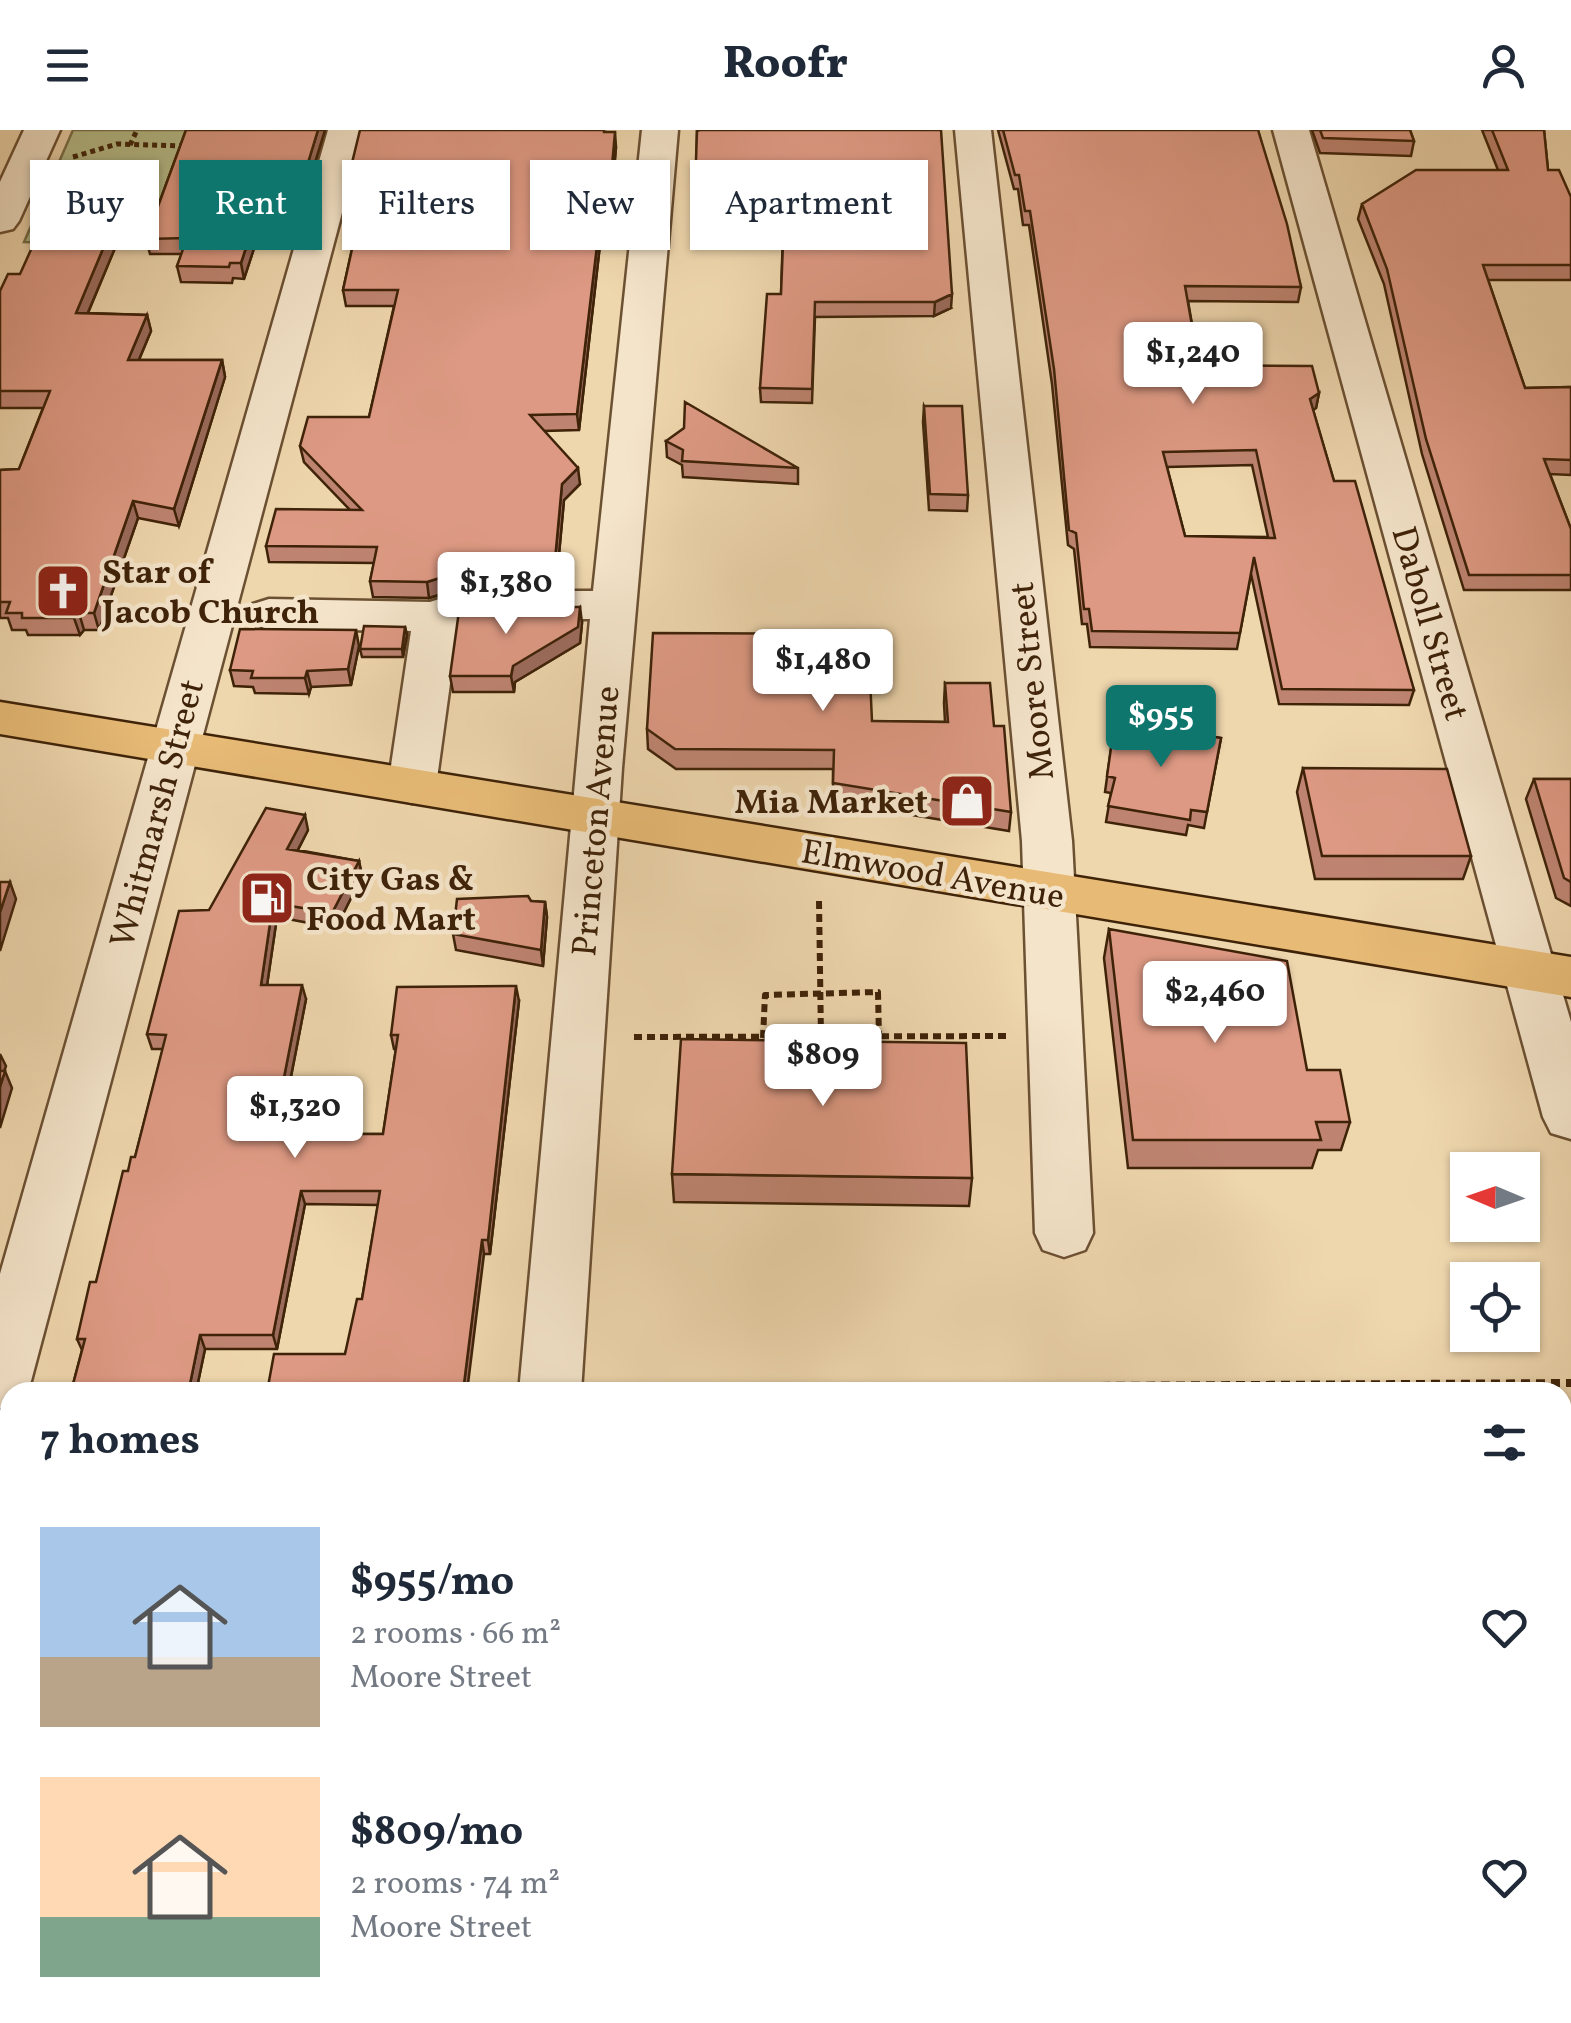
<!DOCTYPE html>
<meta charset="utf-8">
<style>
:root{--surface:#fff;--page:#f6f6f7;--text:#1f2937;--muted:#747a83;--accent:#0f766e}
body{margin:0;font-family:Vollkorn,serif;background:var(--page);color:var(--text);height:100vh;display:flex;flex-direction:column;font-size:38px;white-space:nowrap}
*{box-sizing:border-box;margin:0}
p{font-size:32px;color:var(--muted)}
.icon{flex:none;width:55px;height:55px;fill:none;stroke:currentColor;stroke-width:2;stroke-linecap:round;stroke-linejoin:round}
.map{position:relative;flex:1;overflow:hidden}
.details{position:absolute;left:0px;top:1252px;width:1572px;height:642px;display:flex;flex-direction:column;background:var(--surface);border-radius:30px 30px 0 0;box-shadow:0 2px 8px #0004}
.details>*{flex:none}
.hud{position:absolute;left:30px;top:30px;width:1000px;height:90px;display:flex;gap:20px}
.needle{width:65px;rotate:272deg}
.buttons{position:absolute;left:1450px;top:1022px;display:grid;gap:20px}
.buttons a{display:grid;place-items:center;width:90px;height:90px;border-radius:0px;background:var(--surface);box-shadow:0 2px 8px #0004;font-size:50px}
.price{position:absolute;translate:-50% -85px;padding:0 22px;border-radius:10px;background:#fff;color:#222;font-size:32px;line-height:65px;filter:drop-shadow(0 2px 5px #0008)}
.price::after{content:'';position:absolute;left:50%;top:60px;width:30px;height:22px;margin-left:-15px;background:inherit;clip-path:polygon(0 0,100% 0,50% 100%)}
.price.active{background:var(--accent);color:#fff}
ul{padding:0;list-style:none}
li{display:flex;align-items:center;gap:30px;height:250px;padding:0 40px}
li span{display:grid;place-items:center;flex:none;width:280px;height:200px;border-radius:0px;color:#555}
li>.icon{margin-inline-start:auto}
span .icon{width:120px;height:120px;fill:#fffc;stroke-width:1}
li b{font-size:42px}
h2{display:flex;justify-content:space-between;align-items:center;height:120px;padding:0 40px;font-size:42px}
.pill{padding:0 35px;border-radius:0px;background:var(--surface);box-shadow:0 2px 8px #0004;font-size:35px;line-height:90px}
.pill.active{background:var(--accent);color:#fff}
header{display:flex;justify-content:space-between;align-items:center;height:130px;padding:0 40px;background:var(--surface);font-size:45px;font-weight:800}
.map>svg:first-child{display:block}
.green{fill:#b6be8b;stroke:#7a704a;stroke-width:2.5}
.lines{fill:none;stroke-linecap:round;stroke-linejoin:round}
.minor-casing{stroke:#6b5032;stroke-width:5}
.major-casing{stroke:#3f2309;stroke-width:5}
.path-far2{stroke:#3f2309;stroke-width:5;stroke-dasharray:5 4;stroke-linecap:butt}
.path-far1{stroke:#3f2309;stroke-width:6;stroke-dasharray:8 5;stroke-linecap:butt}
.path{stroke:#3f2309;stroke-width:8;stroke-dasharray:9 6;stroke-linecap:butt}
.minor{fill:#f4e4ca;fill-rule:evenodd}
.major{fill:#e7bb76;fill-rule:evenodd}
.wall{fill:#be8471;stroke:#3f2309;stroke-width:2.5;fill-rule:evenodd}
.shaded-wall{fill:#9b6b5c;stroke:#3f2309;stroke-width:2.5}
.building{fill:#dd9983;stroke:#3f2309;stroke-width:2.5;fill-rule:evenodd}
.labels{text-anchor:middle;stroke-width:9;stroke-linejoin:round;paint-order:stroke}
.poi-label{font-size:35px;font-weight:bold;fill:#3f2309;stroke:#f4e4ca;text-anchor:start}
.street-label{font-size:35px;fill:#3f2309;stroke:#f4e4ca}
</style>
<header><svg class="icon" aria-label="menu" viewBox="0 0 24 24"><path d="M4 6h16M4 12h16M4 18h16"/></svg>Roofr<svg class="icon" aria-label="person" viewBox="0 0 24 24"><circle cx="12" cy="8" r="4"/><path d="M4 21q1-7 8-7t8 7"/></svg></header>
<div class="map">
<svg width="1571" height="1893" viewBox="0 0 1571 1893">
<rect width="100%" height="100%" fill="#eed6ad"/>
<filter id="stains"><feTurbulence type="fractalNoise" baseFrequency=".002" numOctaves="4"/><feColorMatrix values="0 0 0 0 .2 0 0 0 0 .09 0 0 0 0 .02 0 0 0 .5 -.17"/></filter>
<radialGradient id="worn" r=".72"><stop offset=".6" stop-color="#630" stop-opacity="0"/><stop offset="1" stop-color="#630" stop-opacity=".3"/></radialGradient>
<path class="green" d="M 73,0 L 192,0 L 164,79 L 144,79 L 129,114 L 24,112 Z"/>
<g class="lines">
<g class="minor-casing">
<path id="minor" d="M 24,0 L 60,0 L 19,91 L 13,99 L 0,102 L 0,52 Z
M 328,0 L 364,0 L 31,1251 L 25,1262 L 10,1262 L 10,1274 L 0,1278 L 0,1144 Z
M 642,0 L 678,0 L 622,638 L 581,1262 L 519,1262 L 590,489 L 470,489 L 458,495 L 436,656 L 429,668 L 412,673 L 395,668 L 388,656 L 411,501 L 269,499 L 253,494 L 246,484 L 253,474 L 269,469 L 430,472 L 464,461 L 593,461 Z
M 955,0 L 991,0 L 1072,711 L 1093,1103 L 1085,1120 L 1064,1127 L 1043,1120 L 1035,1103 L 1022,711 Z
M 1273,0 L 1309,0 L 1571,892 L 1571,1009 L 1551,1003 L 1543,987 Z
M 465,1885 L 539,1885 L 538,1893 L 464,1893 Z"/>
</g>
<g class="major-casing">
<path id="major" d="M 0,572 L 1571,827 L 1571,867 L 0,604 Z"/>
</g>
<path class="path-far2" d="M 130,15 L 137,0
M 73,27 L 117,14 L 186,16"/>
<path class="path-far1" d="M 819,771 L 821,908
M 634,907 L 1008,906
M 763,908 L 765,865 L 878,862 L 879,909"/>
<path class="path" d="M 606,1259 L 1571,1253"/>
<use href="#minor" class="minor"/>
<use href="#major" class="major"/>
</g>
<path class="wall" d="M 186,0 L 325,0 L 309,52 L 295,51 L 280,99 L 260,100 L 244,149 L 233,148 L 232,153 L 181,152 L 177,136 L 182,124 L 150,124 L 146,109 Z
M 998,0 L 1258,0 L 1301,157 L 1298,172 L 1188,171 L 1199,235 L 1319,263 L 1316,278 L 1313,280 L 1334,351 L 1414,560 L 1409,575 L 1279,574 L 1251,444 L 1237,519 L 1090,517 L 1087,494 L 1082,494 L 1074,419 L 1068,415 L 1052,254 L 1029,95 L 1023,95 L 1018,59 L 1014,59 ZM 1252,335 L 1268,407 L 1185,406 L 1167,337 Z
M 1312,0 L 1410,0 L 1414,11 L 1411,26 L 1320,23 Z
M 1482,0 L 1544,0 L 1548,40 L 1571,67 L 1571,150 L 1488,150 L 1525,258 L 1571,257 L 1571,345 L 1550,344 L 1571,399 L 1571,460 L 1464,460 L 1422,324 L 1384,154 L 1358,89 L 1362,74 L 1498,40 Z
M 697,1 L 951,178 L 934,186 L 815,187 L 812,273 L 761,272 L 760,258 L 781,164 L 783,102 L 695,102 Z
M 606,2 L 616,17 L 609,97 L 602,97 L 579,300 L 544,301 L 580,354 L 564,370 L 556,457 L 464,457 L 429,468 L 373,467 L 370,451 L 374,433 L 269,432 L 266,416 L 350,380 L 304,332 L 300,316 L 369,287 L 394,176 L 346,176 L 343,160 L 361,78 L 360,69 L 363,52 L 354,52 L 351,37 Z
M 110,102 L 115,118 L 88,183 L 147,185 L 151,201 L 139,230 L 222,230 L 225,247 L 179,396 L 138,388 L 99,500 L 84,500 L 80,505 L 28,505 L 26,500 L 12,500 L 8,488 L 0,488 L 0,340 L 19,339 L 43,278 L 0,278 L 0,161 L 20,144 Z
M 924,276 L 968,365 L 967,381 L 929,380 L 923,292 Z
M 666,311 L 798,338 L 798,354 L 683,347 L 682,335 L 667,327 Z
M 582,493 L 580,513 L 515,552 L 514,562 L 453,562 L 450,546 Z
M 405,497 L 407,505 L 403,527 L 362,527 L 360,519 Z
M 359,516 L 351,555 L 311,557 L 309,564 L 255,563 L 253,557 L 234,556 L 230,540 Z
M 945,553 L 994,596 L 1011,682 L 1009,701 L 833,672 L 833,639 L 676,639 L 648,619 L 647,599 L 872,591 L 945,592 L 944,573 Z
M 1115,590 L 1221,608 L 1204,698 L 1188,695 L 1186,705 L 1106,692 L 1111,663 L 1105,662 Z
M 1303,638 L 1471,726 L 1463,749 L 1315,749 L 1297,662 Z
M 1534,649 L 1571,649 L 1571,776 L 1556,768 L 1526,669 Z
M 308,700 L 298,720 L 359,731 L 362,746 L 336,798 L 277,787 L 267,855 L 306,869 L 280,1004 L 383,1004 L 396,919 L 394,919 L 391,905 L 519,871 L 490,1124 L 484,1124 L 345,1224 L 362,1169 L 378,1075 L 305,1074 L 277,1219 L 205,1219 L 196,1262 L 71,1262 L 82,1220 L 77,1209 L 96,1152 L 128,1041 L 135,1027 L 163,919 L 152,919 L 147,904 L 209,780 Z
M 531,771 L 545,772 L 547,787 L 543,836 L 456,820 L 453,804 Z
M 1109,799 L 1307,940 L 1350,992 L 1341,1020 L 1318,1020 L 1312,1038 L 1128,1038 L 1104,828 Z
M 672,1044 L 972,1048 L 969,1076 L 674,1072 Z
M 10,1386 L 75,1893 L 6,1459 L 2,1459 L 0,1455 L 0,1426 Z"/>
<path class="shaded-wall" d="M 318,0 L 325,0 L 309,52 L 307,36 Z
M 615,2 L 616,17 L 609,97 L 608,81 Z
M 292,36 L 295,51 L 280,99 L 277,83 Z
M 601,82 L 602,97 L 579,300 L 577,284 Z
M 257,84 L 260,100 L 244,149 L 241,133 Z
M 110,102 L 115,118 L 81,199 L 76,183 Z
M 952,164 L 951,178 L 934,186 L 935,172 Z
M 147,185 L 151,201 L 132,246 L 128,230 Z
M 222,230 L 225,247 L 179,396 L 174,379 Z
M 1319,263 L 1316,278 L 1307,284 L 1310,269 Z
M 578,338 L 580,354 L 564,370 L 556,457 L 554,441 L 562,354 Z
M 133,371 L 138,388 L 99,500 L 94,483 Z
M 462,441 L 464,457 L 429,468 L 427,452 Z
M 580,477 L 582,493 L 580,513 L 515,552 L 514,562 L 511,546 L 513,536 Z
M 79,483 L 84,500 L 80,505 L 74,488 Z
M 405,497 L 407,505 L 403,527 L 402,519 Z
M 356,500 L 359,516 L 351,555 L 348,539 Z
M 307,541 L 311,557 L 309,564 L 305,548 Z
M 305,685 L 308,700 L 291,733 L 287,719 Z
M 359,731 L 362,746 L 336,798 L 332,783 Z
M 10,752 L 16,769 L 0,821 L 0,782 Z
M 545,772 L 547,787 L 543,836 L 541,820 Z
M 273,773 L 277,787 L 265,869 L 261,855 Z
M 302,855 L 306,869 L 277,1018 L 273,1004 Z
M 516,856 L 519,871 L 490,1124 L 488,1110 Z
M 0,924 L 6,936 L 0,953 Z
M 5,941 L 12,958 L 0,998 L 0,957 Z
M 301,1061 L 305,1074 L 277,1219 L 273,1205 Z
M 482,1110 L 484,1124 L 467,1262 L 463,1262 Z
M 200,1205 L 205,1219 L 196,1262 L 193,1262 L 190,1254 Z
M 66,1885 L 76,1885 L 75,1893 L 65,1893 Z
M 405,1885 L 411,1885 L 410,1893 L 404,1893 Z"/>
<path class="building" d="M 186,0 L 318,0 L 307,36 L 292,36 L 277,83 L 257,84 L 241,133 L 230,133 L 229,137 L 177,136 L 187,108 L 146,109 Z
M 360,0 L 604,0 L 604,2 L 615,2 L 608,81 L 601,82 L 577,284 L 530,285 L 578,338 L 562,354 L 554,441 L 462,441 L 427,452 L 370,451 L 377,417 L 266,416 L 276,379 L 362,380 L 300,316 L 308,287 L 369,287 L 398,160 L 343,160 L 363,69 L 360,69 L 366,37 L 351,37 Z
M 700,0 L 941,0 L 952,164 L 935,172 L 815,172 L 812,259 L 760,258 L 767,164 L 781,164 L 784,88 L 694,88 L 697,1 Z
M 1003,0 L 1258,0 L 1287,94 L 1301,157 L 1185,156 L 1199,235 L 1312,236 L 1319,263 L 1310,269 L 1334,351 L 1355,351 L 1414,560 L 1282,559 L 1254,427 L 1240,503 L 1092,501 L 1089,479 L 1084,479 L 1076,403 L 1069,400 L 1054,239 L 1030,81 L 1025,81 L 1019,45 L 1015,45 ZM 1256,320 L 1275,408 L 1185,406 L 1163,322 Z
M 1320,0 L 1410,0 L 1414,11 L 1323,8 Z
M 1492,0 L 1544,0 L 1548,40 L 1559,40 L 1571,67 L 1571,135 L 1483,135 L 1525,258 L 1571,257 L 1571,330 L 1544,329 L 1571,399 L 1571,445 L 1469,445 L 1426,309 L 1387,139 L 1362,74 L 1416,40 L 1508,40 Z
M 39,102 L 110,102 L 76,183 L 147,185 L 128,230 L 222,230 L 174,379 L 133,371 L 94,483 L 79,483 L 74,488 L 22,488 L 22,483 L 6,483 L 10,472 L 0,472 L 0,340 L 19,339 L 50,261 L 0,261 L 0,161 L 8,144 L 20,144 Z
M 685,272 L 798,338 L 682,331 L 683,320 L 666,311 L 684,298 Z
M 924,276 L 962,276 L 968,365 L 930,364 Z
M 469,477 L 580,477 L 578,497 L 513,536 L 511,546 L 450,546 L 459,481 Z
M 364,496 L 405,497 L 402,519 L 360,519 Z
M 240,499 L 356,500 L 348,539 L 307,541 L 305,548 L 251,548 L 253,541 L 230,540 Z
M 653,503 L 868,504 L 872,591 L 948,592 L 945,553 L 990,553 L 994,596 L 1004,596 L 1011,682 L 833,653 L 834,620 L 675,619 L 647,599 Z
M 1115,590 L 1221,608 L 1207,682 L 1191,680 L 1190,690 L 1108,676 L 1115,648 L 1107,646 Z
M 1303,638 L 1447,639 L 1471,726 L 1322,726 Z
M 1534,649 L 1571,649 L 1571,752 L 1564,748 Z
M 266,678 L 305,685 L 287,719 L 359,731 L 332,783 L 273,773 L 261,855 L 302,855 L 273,1004 L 383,1004 L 398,905 L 391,905 L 397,857 L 516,856 L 488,1110 L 482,1110 L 463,1262 L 267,1262 L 274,1224 L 345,1224 L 357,1169 L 362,1169 L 380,1061 L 301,1061 L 273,1205 L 200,1205 L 190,1254 L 169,1255 L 168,1262 L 71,1262 L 85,1209 L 77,1209 L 90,1152 L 96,1152 L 123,1041 L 128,1041 L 131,1027 L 135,1027 L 166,905 L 147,904 L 179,781 L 209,780 Z
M 0,752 L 10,752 L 0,782 Z
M 528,766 L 531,771 L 545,772 L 541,820 L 453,804 L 457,769 Z
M 1109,799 L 1287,831 L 1307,940 L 1340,940 L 1350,992 L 1316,992 L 1321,1010 L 1133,1010 Z
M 681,909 L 966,913 L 972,1048 L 672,1044 Z
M 0,941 L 5,941 L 0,957 Z
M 10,1386 L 10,1885 L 66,1885 L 65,1893 L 0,1893 L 0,1482 L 8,1446 L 0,1447 L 0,1426 Z
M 230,1885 L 405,1885 L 404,1893 L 229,1893 Z
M 829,1885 L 1350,1885 L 1352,1893 L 829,1893 Z"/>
<defs>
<g id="church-square" transform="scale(2.875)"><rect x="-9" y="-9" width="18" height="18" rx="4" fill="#8f2418" stroke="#f4e4ca"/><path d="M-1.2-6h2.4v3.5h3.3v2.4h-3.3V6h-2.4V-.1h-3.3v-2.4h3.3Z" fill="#fff"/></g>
<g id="shop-square" transform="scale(2.875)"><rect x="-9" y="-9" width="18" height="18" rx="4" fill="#8f2418" stroke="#f4e4ca"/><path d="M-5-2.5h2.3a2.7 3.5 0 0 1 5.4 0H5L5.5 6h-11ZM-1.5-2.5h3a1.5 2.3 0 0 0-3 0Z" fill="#fff"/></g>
<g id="fuel-square" transform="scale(2.875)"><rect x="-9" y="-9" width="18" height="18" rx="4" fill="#8f2418" stroke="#f4e4ca"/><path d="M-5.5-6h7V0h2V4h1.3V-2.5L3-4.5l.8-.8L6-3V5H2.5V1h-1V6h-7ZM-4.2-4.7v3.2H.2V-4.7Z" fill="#fff"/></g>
</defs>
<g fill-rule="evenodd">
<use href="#church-square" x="63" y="461"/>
<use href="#shop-square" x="967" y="671"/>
<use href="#fuel-square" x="267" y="768"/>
</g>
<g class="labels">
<g class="poi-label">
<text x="102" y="453">Star of<tspan x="102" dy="40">Jacob Church</tspan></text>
<text x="928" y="683" text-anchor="end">Mia Market</text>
<text x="306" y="760">City Gas &amp;<tspan x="306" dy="40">Food Mart</tspan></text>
</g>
<g class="street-label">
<text transform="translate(1431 493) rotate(74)" y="12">Daboll Street</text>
<text transform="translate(1031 551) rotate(-96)" y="12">Moore Street</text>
<text transform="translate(156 683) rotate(-75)" y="12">Whitmarsh Street</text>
<text transform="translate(595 691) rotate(-85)" y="12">Princeton Avenue</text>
<text transform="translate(933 743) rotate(10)" y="12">Elmwood Avenue</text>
</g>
</g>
<rect width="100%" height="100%" filter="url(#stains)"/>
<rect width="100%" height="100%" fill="url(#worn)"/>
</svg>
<div class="buttons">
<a><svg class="needle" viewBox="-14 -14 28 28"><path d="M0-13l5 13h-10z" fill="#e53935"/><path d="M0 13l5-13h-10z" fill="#747a83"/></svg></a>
<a><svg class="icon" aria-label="locate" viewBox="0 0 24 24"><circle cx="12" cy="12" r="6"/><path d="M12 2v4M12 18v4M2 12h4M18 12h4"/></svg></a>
</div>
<b class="price" style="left:1193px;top:277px">$1,240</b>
<b class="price" style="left:506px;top:507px">$1,380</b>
<b class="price" style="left:823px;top:584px">$1,480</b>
<b class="price active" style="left:1161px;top:640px">$955</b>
<b class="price" style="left:1215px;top:916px">$2,460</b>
<b class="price" style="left:823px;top:979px">$809</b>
<b class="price" style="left:295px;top:1031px">$1,320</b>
<div class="hud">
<a class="pill">Buy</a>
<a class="pill active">Rent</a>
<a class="pill">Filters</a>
<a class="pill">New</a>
<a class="pill">Apartment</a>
</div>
<section class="details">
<h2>7 homes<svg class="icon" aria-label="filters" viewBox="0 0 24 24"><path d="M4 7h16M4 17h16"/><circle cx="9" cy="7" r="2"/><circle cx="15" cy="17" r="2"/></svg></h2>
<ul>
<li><span style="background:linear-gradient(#a9c7e8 65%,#b9a48a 0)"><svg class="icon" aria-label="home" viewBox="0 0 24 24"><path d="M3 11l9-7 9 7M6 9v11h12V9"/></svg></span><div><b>$955/mo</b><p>2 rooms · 66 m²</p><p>Moore Street</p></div><svg class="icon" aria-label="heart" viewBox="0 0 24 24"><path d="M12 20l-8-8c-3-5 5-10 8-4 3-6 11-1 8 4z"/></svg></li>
<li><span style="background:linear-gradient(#ffd9b3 70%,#7fa58c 0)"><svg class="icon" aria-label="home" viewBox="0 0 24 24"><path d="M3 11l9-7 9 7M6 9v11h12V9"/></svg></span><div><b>$809/mo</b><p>2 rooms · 74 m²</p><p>Moore Street</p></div><svg class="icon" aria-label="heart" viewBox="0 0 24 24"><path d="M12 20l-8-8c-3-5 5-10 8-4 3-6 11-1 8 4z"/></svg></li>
</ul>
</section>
</div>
